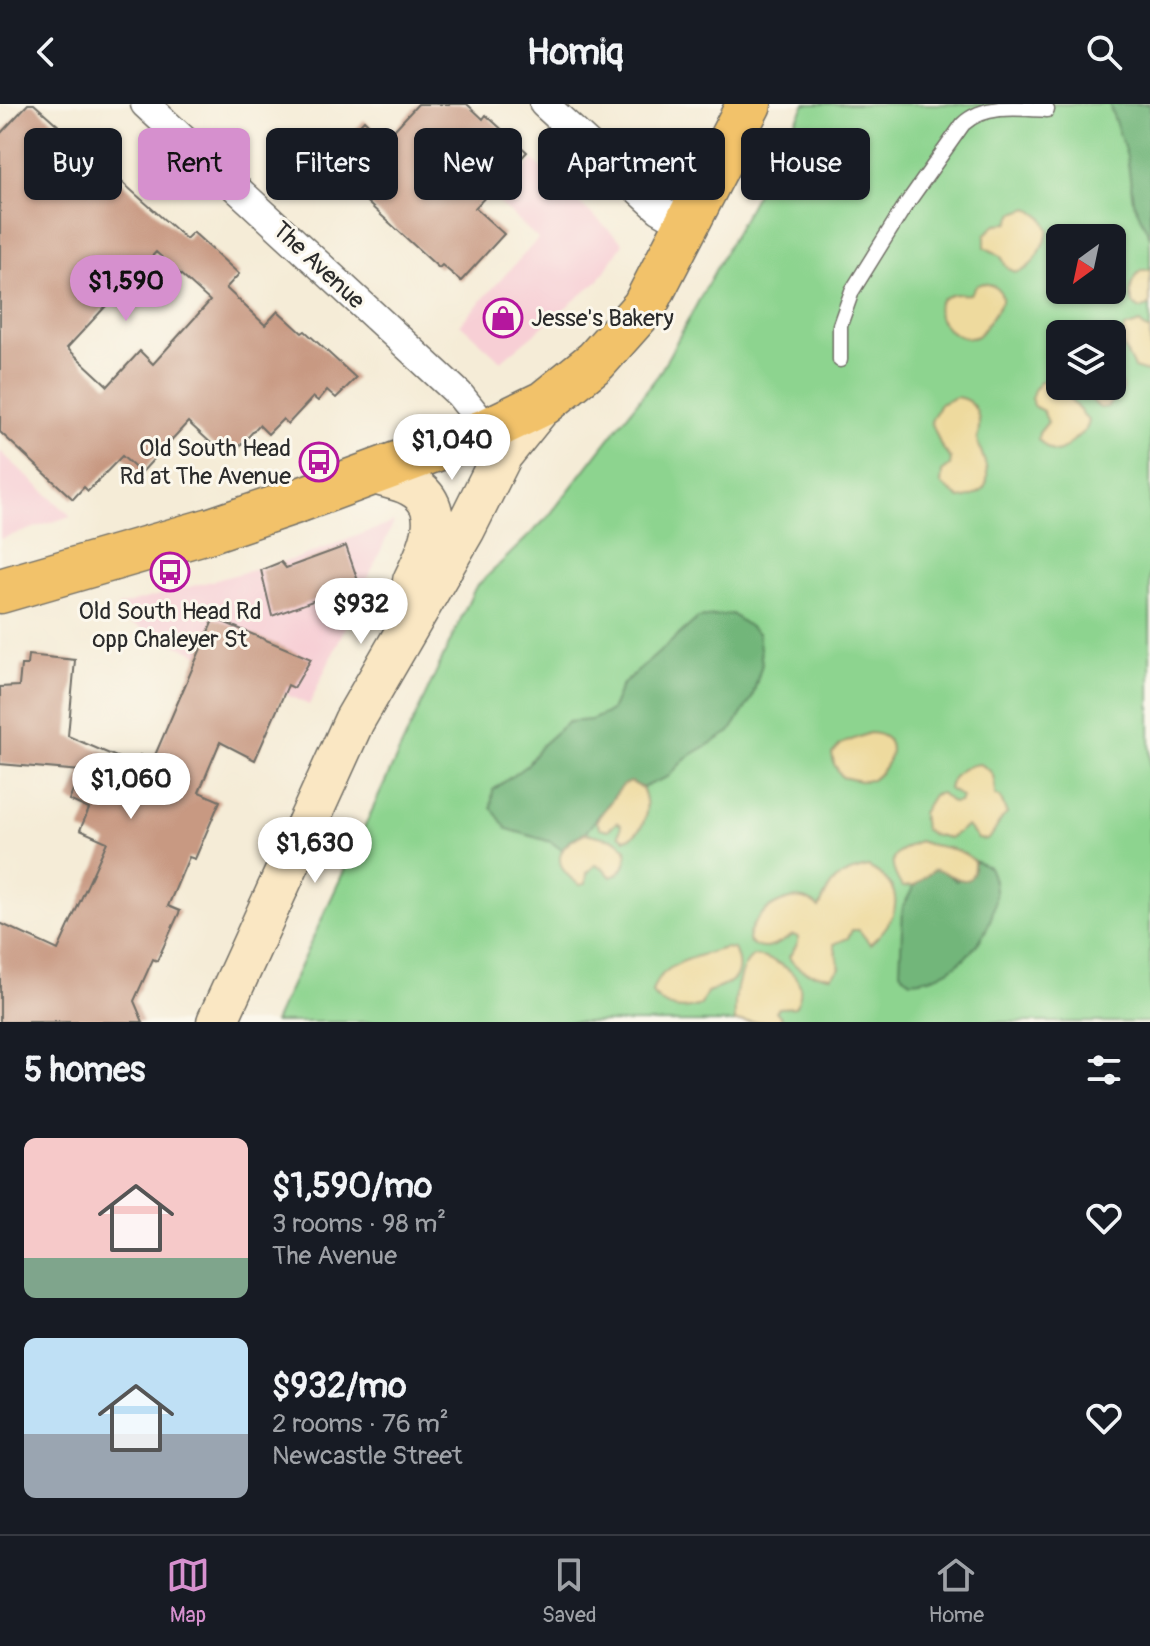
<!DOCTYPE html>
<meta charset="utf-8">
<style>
:root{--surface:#171b24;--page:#242831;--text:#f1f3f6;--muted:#9ea1a6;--line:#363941;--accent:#d690ce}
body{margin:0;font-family:Pangolin,sans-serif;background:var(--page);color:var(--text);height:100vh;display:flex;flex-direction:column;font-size:30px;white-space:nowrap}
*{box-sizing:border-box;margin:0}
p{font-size:26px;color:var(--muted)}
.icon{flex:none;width:44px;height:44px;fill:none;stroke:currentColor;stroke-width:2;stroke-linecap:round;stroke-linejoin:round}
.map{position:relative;height:918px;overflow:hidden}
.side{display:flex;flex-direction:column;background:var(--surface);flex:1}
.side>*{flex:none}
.banner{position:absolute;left:24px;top:24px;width:1102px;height:72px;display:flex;gap:16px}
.needle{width:52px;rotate:213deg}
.buttons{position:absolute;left:1046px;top:120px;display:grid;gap:16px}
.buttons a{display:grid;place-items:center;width:80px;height:80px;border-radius:12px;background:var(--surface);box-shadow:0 2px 6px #0004;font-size:40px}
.price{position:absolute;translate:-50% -68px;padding:0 18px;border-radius:28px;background:#fff;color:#222;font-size:26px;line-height:52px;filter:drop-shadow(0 2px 4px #0008)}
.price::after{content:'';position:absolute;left:50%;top:48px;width:24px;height:18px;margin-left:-12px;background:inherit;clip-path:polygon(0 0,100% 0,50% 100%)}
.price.on{background:var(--accent);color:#111}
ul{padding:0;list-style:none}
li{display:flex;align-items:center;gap:24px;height:200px;padding:0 24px}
li span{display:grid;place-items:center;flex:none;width:224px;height:160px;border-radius:12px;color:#555}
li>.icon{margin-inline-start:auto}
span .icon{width:96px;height:96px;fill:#fffc;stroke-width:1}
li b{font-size:34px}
h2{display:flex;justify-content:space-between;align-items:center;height:96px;padding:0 24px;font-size:34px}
.tag{padding:0 28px;border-radius:12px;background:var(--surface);box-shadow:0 2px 6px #0004;font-size:28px;line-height:72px}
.tag.on{background:var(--accent);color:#111}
header{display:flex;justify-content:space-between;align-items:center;height:104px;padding:0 24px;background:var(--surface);font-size:36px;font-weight:700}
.tabs{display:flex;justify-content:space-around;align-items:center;height:112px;border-top:2px solid var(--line);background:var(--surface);font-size:22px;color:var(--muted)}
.tabs a{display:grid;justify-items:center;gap:4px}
.tabs .on{color:var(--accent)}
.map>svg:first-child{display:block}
.built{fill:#f7cfd5}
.green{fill:#8dd48f;stroke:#5c805d;stroke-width:2;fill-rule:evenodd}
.forest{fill:#72b67a;stroke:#4e7052;stroke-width:2}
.sand{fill:#eeda9e;stroke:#8c8264;stroke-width:2}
.building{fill:#c89982;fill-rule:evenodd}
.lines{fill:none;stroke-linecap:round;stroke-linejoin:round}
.lane-casing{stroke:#726f67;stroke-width:17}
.street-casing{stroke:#726f67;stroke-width:31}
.secondary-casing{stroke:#726f67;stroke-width:43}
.primary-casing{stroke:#726f67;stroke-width:47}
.lane{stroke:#fff;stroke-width:14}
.street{stroke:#fff;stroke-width:28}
.secondary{stroke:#fae7c3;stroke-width:40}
.primary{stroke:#f2c26a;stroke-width:44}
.labels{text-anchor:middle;stroke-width:6;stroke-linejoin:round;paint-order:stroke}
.street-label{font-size:24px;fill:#2b2b2b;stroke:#fbf7ec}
.poi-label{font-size:24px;fill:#2b2b2b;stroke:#fbf7ec;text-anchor:start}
</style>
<header><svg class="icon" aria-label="back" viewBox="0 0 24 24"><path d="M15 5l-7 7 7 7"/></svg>Homiq<svg class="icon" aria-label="search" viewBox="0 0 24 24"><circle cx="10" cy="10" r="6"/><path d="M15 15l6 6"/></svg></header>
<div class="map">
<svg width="1150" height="918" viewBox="0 0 1150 918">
<rect width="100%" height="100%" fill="#fbf7ec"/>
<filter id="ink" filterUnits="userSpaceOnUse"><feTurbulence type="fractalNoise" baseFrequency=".0125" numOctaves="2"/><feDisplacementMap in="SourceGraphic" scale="16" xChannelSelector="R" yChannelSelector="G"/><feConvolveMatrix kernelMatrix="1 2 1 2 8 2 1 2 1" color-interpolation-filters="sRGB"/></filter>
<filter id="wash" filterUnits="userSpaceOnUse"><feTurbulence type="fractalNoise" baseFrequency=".006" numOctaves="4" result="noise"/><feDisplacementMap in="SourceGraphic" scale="32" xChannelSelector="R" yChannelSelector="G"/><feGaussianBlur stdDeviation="1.8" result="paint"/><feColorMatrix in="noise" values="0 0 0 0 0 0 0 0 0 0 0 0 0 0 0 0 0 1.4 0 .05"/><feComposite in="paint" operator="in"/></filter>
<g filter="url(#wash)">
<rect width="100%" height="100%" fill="#f5ecd7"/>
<path class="built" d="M 533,56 L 623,139 L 599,176 L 501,257 L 460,220 L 538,135 L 496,96 Z
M 0,347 L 71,412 L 0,435 Z
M 394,418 L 309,601 L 117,513 L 118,502 L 298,454 Z"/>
<path class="green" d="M 805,0 L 1150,0 L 1150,918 L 274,918 L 475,484 L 548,413 L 659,270 ZM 1060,134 L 1112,134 L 1112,186 L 1060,186 ZM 1060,230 L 1112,230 L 1112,282 L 1060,282 Z"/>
<path class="forest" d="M 1109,0 L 1150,0 L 1150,133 L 1133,97 L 1127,52 Z
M 732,510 L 758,529 L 762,560 L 752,594 L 730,628 L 686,654 L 668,673 L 642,684 L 631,678 L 623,681 L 585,729 L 571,735 L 562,746 L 551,738 L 507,725 L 491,703 L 493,686 L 527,661 L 542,641 L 568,618 L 591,616 L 611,607 L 622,581 L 698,514 Z
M 974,757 L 989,763 C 1013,812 963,877 910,877 L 900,867 L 903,803 L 914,782 L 933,766 L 942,766 L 956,777 L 974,765 Z"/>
<path class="sand" d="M 1029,104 L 1043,114 L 1049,126 C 1045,139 1028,180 1008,164 C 1002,159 1006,158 1001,153 C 997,148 990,147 985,143 L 985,131 L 996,120 L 1009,119 L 1014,109 Z
M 1142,166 L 1150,166 L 1150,201 L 1141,205 L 1133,200 C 1128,188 1131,174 1142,166 Z
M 984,179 C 994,181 1003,186 1002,197 C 999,203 981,230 977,232 C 955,244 917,200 951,191 C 957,189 964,191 970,190 L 977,181 Z
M 1140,219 L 1147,226 L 1150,226 L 1150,264 L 1147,268 L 1134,264 L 1121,238 L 1125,224 Z
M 1112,271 L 1121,280 L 1122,285 L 1107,303 L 1100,304 C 1091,298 1089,287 1080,282 L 1112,282 Z
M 1053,276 L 1089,317 C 1087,327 1084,327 1077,333 C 1061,348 1056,356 1038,335 L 1039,329 L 1048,318 L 1043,307 L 1033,302 C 1030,291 1033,286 1041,277 Z
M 956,293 C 979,296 982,317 977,336 C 986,362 1001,389 960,395 L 941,380 L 942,368 L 950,362 L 951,355 L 941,342 L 931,317 L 940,300 Z
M 869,629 C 903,630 892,662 872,676 L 860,677 L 842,673 L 834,660 L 832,650 L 841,640 Z
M 979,660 C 995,666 995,676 995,691 L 1000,693 L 1007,710 C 997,716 997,729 987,736 L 978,735 L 967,722 L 949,734 L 931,730 L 924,725 L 922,709 L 933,691 L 941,689 L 952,699 L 959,698 L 962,693 L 949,685 C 952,669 964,662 979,660 Z
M 631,678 L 642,684 C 651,702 646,730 625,735 L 619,731 L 621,721 L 617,718 L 608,726 L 600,724 L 596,717 L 623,681 Z
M 585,729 L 616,736 L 626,744 C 628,757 625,768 611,773 L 603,764 L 595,761 L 587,769 L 586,780 L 580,781 C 551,762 554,743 585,729 Z
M 919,737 C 938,745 958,741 974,757 C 975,794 948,766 934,766 L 914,782 L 902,783 C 885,756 891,749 919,737 Z
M 868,763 C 908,783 900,814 870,840 L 859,826 L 852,826 L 848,834 L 834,840 L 840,864 L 831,872 C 815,870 797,869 789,853 L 798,839 L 798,833 L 793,831 C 777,841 764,851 748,837 C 749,808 797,779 819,804 C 831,776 836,770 868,763 Z
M 725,844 L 734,845 C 747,874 731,880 707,888 L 701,901 C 681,908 666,906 652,889 C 658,859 699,852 725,844 Z
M 753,852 C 778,854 814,874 795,903 L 779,904 L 776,907 L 785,918 L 735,918 C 734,897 736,866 753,852 Z"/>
<g id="blocks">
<path class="building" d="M 28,0 L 34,0 L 186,135 L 193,128 L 239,170 L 226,184 L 265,221 L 278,207 L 302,229 L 305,227 L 356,274 L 336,294 L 327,286 L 318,297 L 313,293 L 288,320 L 283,315 L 268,330 L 259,321 L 237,345 L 235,343 L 225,352 L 188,318 L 141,369 L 122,352 L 88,387 L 84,383 L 73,395 L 0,328 L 0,30 ZM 156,148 L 210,197 L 153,260 L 140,247 L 108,282 L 67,244 Z
M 418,0 L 467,0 L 483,15 L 486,11 L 527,48 L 475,104 L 504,130 L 461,177 L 442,161 L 439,164 L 324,59 L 364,16 L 385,36 Z
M 346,442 L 359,480 L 272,512 L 261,466 L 281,458 L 286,464 Z
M 214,514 L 311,555 L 294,584 L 288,581 L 255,656 L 220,638 L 199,688 L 220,697 L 195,755 L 189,753 L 168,802 L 180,807 L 157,857 L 153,855 L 134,897 L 143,918 L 0,918 L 0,819 L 58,846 L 107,738 L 80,726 L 89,705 L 69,696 L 81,667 L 0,660 L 0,583 L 19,582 L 21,561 L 27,561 L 28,551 L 75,556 L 68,632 L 135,661 L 140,651 L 153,656 Z"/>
</g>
</g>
<g filter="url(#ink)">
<use href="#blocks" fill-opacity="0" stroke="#726f67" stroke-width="2"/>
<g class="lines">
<g class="lane-casing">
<path id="lane" d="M 840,256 L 840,221 L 852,187 L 903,105 L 963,20 C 984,0 1019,4 1047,6"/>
</g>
<g class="street-casing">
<path id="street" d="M 145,0 L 459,290 L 488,326
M 544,0 L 659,105 L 685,120"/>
</g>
<g class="secondary-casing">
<path id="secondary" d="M 375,370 C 386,374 401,376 411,382 C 450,403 428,447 413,477
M 217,918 L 354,617 L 465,425 L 502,351 L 544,299"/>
</g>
<g class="primary-casing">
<path id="primary" d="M 0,487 L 211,426 L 297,397 L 488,326 L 544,299 L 596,257 L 644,203 L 749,0"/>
</g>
<use href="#lane" class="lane"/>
<use href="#street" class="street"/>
<use href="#secondary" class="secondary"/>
<use href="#primary" class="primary"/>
</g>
</g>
<defs>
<g id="shop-ring" transform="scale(2)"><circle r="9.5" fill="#fbf7ec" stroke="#b5179e" stroke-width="1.5"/><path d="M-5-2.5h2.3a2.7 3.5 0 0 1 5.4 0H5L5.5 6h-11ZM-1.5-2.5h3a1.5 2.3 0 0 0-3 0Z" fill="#b5179e"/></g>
<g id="bus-ring" transform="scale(2)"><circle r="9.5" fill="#fbf7ec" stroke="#b5179e" stroke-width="1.5"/><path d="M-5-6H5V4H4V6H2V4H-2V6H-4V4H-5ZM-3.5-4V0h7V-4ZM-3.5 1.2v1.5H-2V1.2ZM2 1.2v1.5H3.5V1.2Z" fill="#b5179e"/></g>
</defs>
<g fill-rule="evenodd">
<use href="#shop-ring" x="503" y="214"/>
<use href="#bus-ring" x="319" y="358"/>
<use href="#bus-ring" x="170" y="468"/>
</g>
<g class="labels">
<g class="street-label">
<text transform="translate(319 161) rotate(43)" y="8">The Avenue</text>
</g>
<g class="poi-label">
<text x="531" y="222">Jesse's Bakery</text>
<text x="291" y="352" text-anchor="end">Old South Head<tspan x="291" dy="28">Rd at The Avenue</tspan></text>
<text x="170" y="515" text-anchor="middle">Old South Head Rd<tspan x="170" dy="28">opp Chaleyer St</tspan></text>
</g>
</g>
</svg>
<div class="buttons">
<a><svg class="needle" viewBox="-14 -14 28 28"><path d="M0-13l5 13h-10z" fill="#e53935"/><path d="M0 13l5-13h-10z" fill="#9ea1a6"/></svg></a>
<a><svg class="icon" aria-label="layers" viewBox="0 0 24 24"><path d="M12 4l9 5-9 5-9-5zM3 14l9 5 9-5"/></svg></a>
</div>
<b class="price on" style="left:126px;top:219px">$1,590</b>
<b class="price" style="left:452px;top:378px">$1,040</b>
<b class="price" style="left:361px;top:542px">$932</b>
<b class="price" style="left:131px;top:717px">$1,060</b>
<b class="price" style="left:315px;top:781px">$1,630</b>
<div class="banner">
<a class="tag">Buy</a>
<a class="tag on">Rent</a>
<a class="tag">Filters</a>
<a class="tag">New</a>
<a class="tag">Apartment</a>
<a class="tag">House</a>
</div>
</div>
<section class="side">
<h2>5 homes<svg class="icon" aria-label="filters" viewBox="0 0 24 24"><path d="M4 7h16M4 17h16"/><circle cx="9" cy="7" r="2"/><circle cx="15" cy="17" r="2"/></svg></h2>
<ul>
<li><span style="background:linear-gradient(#f6c9c9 75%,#7fa58c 0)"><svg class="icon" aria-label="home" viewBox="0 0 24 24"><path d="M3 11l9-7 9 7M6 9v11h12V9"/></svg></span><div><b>$1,590/mo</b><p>3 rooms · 98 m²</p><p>The Avenue</p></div><svg class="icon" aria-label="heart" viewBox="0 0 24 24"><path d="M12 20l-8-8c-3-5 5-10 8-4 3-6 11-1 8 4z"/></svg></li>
<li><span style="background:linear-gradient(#bfe0f5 60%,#9aa5b1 0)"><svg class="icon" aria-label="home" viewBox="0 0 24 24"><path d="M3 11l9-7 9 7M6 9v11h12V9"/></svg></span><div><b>$932/mo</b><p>2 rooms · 76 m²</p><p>Newcastle Street</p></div><svg class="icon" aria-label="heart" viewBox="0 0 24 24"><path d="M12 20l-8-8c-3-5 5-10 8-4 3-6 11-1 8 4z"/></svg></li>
</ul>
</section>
<nav class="tabs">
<a class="on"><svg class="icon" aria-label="map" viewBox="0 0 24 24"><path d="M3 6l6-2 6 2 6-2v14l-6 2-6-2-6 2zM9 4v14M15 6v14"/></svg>Map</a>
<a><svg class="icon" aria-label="saved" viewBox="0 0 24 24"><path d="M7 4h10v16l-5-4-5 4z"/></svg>Saved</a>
<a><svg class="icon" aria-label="home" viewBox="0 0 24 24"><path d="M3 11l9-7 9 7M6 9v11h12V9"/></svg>Home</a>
</nav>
